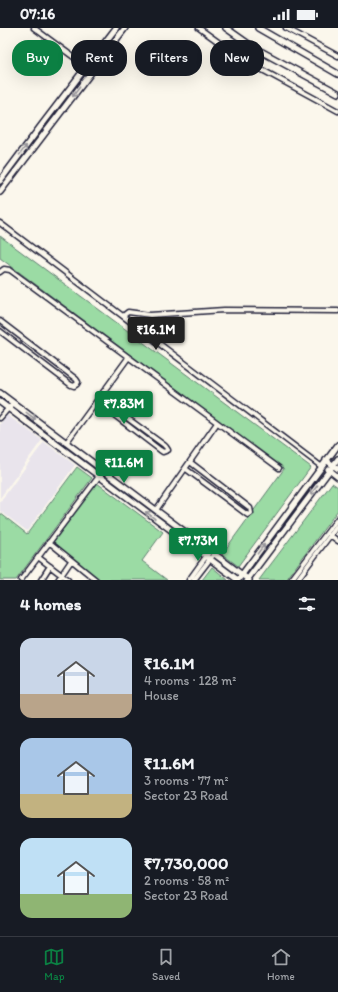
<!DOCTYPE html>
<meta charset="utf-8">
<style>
:root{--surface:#171b24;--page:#20242c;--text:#f1f3f6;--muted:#9ea1a6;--line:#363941;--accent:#0b8043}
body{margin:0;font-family:Itim,sans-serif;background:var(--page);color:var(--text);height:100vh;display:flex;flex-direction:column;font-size:15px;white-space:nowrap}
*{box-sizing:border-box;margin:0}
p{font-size:13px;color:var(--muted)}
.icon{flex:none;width:22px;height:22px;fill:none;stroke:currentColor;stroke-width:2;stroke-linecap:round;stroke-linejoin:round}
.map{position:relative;height:552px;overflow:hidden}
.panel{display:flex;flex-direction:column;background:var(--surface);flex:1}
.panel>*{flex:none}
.hud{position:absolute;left:12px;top:12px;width:314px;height:36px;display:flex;gap:8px}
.price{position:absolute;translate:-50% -34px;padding:0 9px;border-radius:4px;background:var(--accent);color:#fff;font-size:13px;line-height:26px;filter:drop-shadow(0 1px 2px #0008)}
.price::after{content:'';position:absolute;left:50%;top:24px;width:12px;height:9px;margin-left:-6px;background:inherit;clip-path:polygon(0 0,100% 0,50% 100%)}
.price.active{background:#222;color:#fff}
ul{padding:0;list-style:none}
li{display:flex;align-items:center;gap:12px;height:100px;padding:0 20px}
li span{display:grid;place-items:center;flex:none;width:112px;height:80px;border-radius:12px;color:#555}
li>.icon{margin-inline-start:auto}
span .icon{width:48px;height:48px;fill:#fffc;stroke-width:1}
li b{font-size:17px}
h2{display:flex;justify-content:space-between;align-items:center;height:48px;padding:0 20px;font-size:17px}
.chip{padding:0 14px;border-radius:16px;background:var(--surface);box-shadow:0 4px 16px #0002;font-size:14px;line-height:36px}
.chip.active{background:var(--accent);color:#fff}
.status{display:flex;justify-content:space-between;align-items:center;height:28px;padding:0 20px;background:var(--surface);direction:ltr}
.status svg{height:11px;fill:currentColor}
.tabs{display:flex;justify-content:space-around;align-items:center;height:56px;border-top:1px solid var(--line);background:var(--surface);font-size:11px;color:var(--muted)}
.tabs a{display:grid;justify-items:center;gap:2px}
.tabs .active{color:var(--accent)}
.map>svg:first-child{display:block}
.built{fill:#e9e4ec}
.green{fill:#9bdba4;stroke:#5e7e70}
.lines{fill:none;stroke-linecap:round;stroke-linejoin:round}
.minor-casing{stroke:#22223b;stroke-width:7}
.tertiary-casing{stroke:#22223b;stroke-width:8}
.minor{stroke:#fbf7ec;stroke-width:4}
.tertiary{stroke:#fbf7ec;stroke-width:5}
.oneway{stroke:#99979c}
</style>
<div class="status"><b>07:16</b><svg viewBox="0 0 49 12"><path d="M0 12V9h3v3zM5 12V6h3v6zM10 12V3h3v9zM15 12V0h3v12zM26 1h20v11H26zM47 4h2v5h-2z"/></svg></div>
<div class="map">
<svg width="338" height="552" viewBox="0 0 338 552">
<rect width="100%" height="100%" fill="#fbf7ec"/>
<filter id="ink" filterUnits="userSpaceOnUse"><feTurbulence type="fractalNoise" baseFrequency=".025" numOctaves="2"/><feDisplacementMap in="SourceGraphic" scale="8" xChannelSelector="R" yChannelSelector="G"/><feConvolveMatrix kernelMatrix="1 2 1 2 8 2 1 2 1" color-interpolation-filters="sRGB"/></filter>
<g filter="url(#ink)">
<path class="built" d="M 7,387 L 42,412 L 0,470 L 0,396 Z
M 44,414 L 75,437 L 27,503 L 0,483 L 0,474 Z"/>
<path class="green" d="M 0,208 L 311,439 L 238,538 L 222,526 L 284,441 L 0,230 Z
M 77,439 L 92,450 L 16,552 L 0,552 L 0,485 L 27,506 Z
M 97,455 L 163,504 L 142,533 L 167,552 L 97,552 L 51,517 Z
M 332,455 L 338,459 L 338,482 L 286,552 L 259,552 Z
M 212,539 L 228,552 L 202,552 Z"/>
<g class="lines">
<g class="minor-casing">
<path id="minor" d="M 34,0 L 87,39
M 199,0 L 242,31 L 338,83
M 286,0 L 338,28
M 0,195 L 322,439
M 0,244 L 4,241 L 10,242 L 279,440
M 123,288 L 128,284 L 150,287 L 224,282 L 338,283
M 0,293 L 76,351 L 78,354 L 77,356 L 74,358 L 71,357 L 0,303
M 97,374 L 160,422 L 163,424 L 168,422 L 166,419 L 164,417 L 100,370
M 0,390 L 13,375
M 66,415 L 128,330
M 186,441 L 245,485 L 248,487 L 251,485 L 250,480 L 190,434
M 156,482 L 217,395
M 330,507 L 338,513
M 49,514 L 96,552
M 38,529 L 68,552
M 21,552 L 103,443
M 41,552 L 50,538
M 58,552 L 71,533
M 189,552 L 210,523
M 194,552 L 214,526
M 291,552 L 338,490
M 297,552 L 338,497"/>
</g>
<g class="tertiary-casing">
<path id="tertiary" d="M 226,0 L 253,19 L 338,65
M 258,0 L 338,46
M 0,153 L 41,98 L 116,0
M 0,164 L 125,0
M 0,365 L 249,552
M 0,374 L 238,552 L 338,417
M 326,432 L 338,441
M 328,441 L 338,449
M 247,552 L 338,431"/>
</g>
<use href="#minor" class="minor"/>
<use href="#tertiary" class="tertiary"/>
</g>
<defs><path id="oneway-shaft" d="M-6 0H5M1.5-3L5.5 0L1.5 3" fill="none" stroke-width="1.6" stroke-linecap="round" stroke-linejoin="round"/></defs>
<g class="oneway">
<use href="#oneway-shaft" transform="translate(76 64) rotate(127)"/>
<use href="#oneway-shaft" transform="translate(23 122) rotate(-54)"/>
<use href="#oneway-shaft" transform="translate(31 388) rotate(37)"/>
<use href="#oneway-shaft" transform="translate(314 462) rotate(127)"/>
<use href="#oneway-shaft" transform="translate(150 487) rotate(-143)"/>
<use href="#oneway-shaft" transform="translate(261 521) rotate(-53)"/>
</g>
</g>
</svg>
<b class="price active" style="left:156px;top:323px">₹16.1M</b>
<b class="price" style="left:124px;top:397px">₹7.83M</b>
<b class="price" style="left:124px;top:456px">₹11.6M</b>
<b class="price" style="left:198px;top:534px">₹7.73M</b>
<div class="hud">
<a class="chip active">Buy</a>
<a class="chip">Rent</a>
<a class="chip">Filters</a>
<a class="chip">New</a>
</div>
</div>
<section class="panel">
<h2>4 homes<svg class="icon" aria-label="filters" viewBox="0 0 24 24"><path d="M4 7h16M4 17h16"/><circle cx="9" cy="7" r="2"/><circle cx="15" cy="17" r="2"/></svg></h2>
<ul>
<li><span style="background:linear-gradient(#c9d6e8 70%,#b9a48a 0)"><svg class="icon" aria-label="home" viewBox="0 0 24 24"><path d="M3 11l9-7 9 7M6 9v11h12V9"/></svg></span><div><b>₹16.1M</b><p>4 rooms · 128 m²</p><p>House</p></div></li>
<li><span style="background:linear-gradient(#a9c7e8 70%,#c2b280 0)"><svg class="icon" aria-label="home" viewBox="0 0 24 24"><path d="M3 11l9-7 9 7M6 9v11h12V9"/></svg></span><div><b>₹11.6M</b><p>3 rooms · 77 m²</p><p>Sector 23 Road</p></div></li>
<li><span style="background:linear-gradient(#bfe0f5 70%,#8fb573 0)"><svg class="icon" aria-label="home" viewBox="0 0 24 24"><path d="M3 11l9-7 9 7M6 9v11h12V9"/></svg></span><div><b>₹7,730,000</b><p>2 rooms · 58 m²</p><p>Sector 23 Road</p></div></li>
</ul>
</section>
<nav class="tabs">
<a class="active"><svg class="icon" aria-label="map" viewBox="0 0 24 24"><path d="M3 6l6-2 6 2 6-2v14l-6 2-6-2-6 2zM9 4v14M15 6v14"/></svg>Map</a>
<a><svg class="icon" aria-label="saved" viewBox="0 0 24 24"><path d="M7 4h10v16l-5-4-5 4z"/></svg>Saved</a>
<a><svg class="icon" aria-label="home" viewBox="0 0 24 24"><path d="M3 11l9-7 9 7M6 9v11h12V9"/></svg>Home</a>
</nav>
